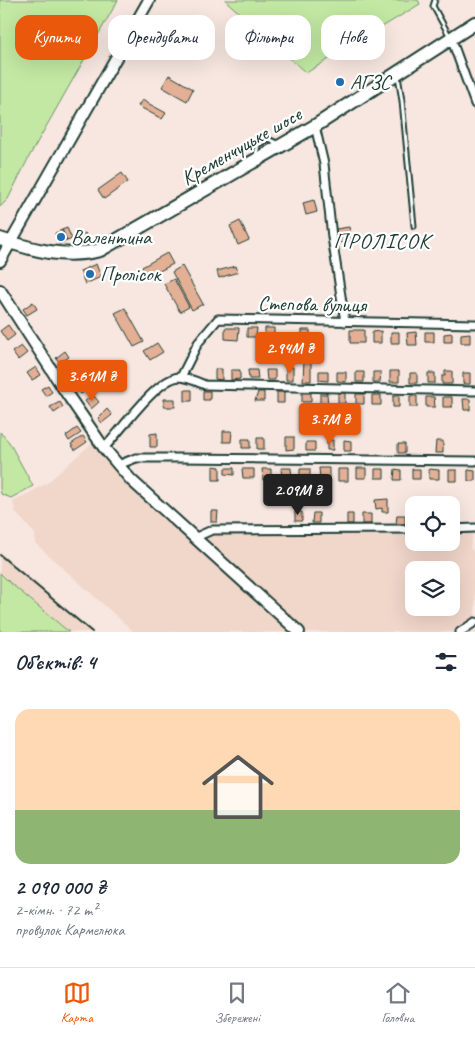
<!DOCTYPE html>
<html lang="uk">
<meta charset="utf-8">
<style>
:root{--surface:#fff;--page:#f2f2f3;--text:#1f2937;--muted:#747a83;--line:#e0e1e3;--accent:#ea580c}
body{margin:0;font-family:Caveat,sans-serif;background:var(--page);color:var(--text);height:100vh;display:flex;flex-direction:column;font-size:19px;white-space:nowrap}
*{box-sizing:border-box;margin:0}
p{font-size:16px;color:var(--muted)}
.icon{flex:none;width:28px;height:28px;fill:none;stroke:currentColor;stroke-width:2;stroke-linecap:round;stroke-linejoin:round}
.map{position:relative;height:632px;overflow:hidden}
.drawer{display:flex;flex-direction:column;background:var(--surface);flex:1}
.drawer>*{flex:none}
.top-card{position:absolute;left:15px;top:15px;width:445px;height:45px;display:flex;gap:10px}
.tools{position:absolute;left:405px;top:496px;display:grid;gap:10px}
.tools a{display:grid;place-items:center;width:55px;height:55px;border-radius:10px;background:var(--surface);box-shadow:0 5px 20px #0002;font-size:25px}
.price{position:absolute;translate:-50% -42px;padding:0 11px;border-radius:5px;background:var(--accent);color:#fff;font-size:16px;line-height:32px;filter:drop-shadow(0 1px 2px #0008)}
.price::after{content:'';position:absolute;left:50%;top:30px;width:15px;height:11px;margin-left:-8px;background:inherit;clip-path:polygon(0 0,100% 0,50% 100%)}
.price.active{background:#222;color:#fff}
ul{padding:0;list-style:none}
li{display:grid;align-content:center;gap:10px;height:265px;padding:0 15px}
li span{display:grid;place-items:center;height:155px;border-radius:15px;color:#555}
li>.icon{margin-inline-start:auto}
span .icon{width:90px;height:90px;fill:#fffc;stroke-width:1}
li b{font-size:21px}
h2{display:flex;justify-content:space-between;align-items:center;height:60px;padding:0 15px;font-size:21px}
.pill{padding:0 18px;border-radius:15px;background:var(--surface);box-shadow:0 5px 20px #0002;font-size:18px;line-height:45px}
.pill.active{background:var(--accent);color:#fff}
.menu{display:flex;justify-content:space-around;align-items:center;height:70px;border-top:1px solid var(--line);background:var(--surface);font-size:14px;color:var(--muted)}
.menu a{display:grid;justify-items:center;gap:2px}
.menu .active{color:var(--accent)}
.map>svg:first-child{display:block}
.built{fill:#f1d6ca;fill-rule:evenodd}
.green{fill:#c2e8a3;stroke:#70926c}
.building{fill:#e3b096;stroke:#1f3d34}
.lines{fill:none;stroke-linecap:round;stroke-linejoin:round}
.lane-casing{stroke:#1f3d34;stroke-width:7}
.street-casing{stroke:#1f3d34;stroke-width:11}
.secondary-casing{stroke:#1f3d34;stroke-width:14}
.highway-casing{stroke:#1f3d34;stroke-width:16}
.lane{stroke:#fff;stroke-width:3}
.street{stroke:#fff;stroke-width:7}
.secondary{stroke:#fff;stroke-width:10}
.highway{stroke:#fff;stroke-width:12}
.rail{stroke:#1f3d34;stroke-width:2}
.poi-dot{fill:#1f6fb2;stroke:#fff;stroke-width:2}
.labels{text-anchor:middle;stroke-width:4.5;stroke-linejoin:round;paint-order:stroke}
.poi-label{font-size:21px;fill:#1f3d34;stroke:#fff;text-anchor:start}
.street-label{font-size:21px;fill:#1f3d34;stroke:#fff}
.neighbourhood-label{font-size:22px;letter-spacing:1px;fill:#1f3d34;stroke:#fff}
</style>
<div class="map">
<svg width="475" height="632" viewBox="0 0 475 632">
<rect width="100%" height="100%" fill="#f7e7e0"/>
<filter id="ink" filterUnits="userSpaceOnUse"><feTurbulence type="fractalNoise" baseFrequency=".02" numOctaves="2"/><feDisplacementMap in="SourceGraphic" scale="10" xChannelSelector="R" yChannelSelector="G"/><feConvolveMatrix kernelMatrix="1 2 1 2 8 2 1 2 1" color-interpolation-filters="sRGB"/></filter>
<g filter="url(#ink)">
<path class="built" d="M 92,443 L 126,484 L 293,632 L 134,632 L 35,543 L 35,534 L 16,513 L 13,502 L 47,483 Z
M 213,532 L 414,532 L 414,542 L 451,542 L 451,532 L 473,532 L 470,547 L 475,554 L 475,619 L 454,632 L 305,632 L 204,539 ZM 414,570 L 451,570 L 451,608 L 414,608 Z
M 0,552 L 19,569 L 94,632 L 69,632 L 8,581 L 0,573 Z"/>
<path class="green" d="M 0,0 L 118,0 L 30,155 L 8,199 L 0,207 Z
M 225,0 L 418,0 L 420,4 L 306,73 Z
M 0,432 L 9,442 L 33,486 L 11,498 L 1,494 L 0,488 Z
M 0,573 L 8,581 L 69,632 L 0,632 Z"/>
<path class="building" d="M 169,75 L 193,89 L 187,101 L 162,87 Z
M 142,100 L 166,113 L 162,119 L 138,106 Z
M 122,173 L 128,182 L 104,199 L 98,190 Z
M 314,200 L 317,212 L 306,215 L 303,203 Z
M 240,221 L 249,240 L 238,245 L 230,226 Z
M 349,227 L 352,241 L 338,243 L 336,229 Z
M 67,228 L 72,239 L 67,241 L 62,230 Z
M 62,230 L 67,241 L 59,244 L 55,233 Z
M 85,233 L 88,239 L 79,244 L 76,238 Z
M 167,253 L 173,264 L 148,277 L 142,267 Z
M 96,264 L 101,277 L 85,284 L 80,271 Z
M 182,266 L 203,304 L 192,310 L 172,272 Z
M 236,266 L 238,272 L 219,278 L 217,271 Z
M 174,279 L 189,307 L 180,312 L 164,284 Z
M 33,302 L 37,309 L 27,315 L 23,309 Z
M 125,308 L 144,342 L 134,347 L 115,313 Z
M 8,325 L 15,335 L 7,341 L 0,331 Z
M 225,328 L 239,328 L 238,340 L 225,339 Z
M 247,328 L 257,328 L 256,337 L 247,337 Z
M 265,328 L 274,328 L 274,337 L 265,337 Z
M 302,330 L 310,330 L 310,339 L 302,339 Z
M 350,330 L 364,330 L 364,343 L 350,343 Z
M 381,331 L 381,343 L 372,343 L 372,332 Z
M 391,332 L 399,332 L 399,343 L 391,343 Z
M 416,332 L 417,345 L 408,345 L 407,333 Z
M 425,332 L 434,332 L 434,342 L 425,342 Z
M 452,333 L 452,342 L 444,342 L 444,334 Z
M 470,333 L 470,343 L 461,343 L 461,334 Z
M 157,343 L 163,352 L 150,360 L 144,351 Z
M 21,346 L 27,353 L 18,360 L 12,352 Z
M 65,351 L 69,357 L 60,363 L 56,358 Z
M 304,359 L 311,359 L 311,381 L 303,381 Z
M 36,367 L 41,375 L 32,380 L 27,373 Z
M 75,367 L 79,372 L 71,379 L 67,374 Z
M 286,367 L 293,367 L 293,380 L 286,380 Z
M 215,369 L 222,369 L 222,380 L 215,379 Z
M 231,370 L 240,370 L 240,379 L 231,380 Z
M 248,370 L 257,370 L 258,379 L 249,379 Z
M 266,370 L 275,370 L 275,380 L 267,380 Z
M 319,371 L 328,371 L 328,381 L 319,380 Z
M 390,371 L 399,371 L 399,382 L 390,382 Z
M 445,371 L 452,371 L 452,384 L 442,384 L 442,376 L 445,376 Z
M 337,372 L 346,372 L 346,382 L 337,381 Z
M 356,372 L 364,372 L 364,382 L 356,382 Z
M 373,372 L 381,372 L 380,382 L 373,382 Z
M 410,373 L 417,373 L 417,383 L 410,383 Z
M 428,373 L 435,373 L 435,383 L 428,383 Z
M 463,373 L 470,373 L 470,384 L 463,384 Z
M 86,381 L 91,387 L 81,394 L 77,388 Z
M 48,385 L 52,392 L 46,396 L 41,389 Z
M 185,390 L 192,390 L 192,401 L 185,401 Z
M 203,391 L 210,391 L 210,400 L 203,400 Z
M 258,392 L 264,392 L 264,401 L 255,401 Z
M 277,392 L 284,392 L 284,403 L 277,403 Z
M 302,393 L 311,393 L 311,402 L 302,402 Z
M 338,393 L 345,393 L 345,404 L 338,404 Z
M 320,394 L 327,394 L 328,405 L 320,405 Z
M 356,394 L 364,394 L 364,404 L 356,404 Z
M 93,395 L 99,402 L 91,409 L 85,401 Z
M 372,395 L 381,395 L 381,405 L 372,405 Z
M 393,396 L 399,396 L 399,407 L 393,407 Z
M 410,396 L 417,396 L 417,407 L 410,407 Z
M 426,397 L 434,397 L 435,407 L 426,407 Z
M 443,397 L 452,397 L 452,407 L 443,407 Z
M 164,399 L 175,399 L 175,407 L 164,407 Z
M 463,399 L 470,399 L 470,410 L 464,410 Z
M 60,402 L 63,407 L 54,413 L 50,407 Z
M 107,409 L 112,415 L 102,423 L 98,418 Z
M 77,428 L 81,433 L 69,441 L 66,436 Z
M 223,431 L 232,431 L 231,442 L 223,442 Z
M 157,433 L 157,447 L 150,447 L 150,434 Z
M 83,436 L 87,442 L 75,450 L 71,444 Z
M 286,437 L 294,437 L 294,449 L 286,450 Z
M 257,438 L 264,438 L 264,449 L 257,449 Z
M 242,439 L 250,439 L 250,448 L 242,448 Z
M 327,440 L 333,440 L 333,450 L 327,450 Z
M 344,440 L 351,441 L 351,451 L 344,451 Z
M 436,441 L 443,441 L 443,453 L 435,453 Z
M 306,442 L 315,442 L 315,451 L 306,451 Z
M 398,444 L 405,444 L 405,453 L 398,453 Z
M 213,466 L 220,467 L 220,480 L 213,480 Z
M 225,468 L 234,468 L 234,475 L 225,474 Z
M 281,468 L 291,468 L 292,478 L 282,478 Z
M 319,468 L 329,468 L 329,478 L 320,478 Z
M 357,468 L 366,468 L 366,478 L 357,478 Z
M 242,469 L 254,469 L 254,478 L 243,478 Z
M 262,469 L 271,469 L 271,480 L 263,480 Z
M 300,469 L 310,469 L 310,476 L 300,476 Z
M 338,469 L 348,469 L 348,481 L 338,481 Z
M 375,469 L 384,469 L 384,478 L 375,478 Z
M 395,469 L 401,470 L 401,480 L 394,480 Z
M 412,469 L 420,469 L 420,479 L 412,479 Z
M 429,469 L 439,470 L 439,479 L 429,479 Z
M 449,470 L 457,470 L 457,481 L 449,481 Z
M 468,470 L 475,471 L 475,481 L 468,481 Z
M 388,499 L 388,512 L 382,512 L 382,508 L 376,509 L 375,500 Z
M 211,511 L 218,511 L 217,522 L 211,522 Z
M 451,511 L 457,511 L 458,524 L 451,524 Z
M 295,512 L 302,512 L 302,521 L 295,521 Z
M 313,513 L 319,513 L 319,523 L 312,523 Z
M 347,514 L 353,514 L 353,524 L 347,524 Z
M 362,514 L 371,514 L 371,524 L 362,524 Z
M 397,515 L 405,515 L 405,524 L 396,524 Z"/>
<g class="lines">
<g class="lane-casing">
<path id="lane" d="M 435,0 L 433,6 L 449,35
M 398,76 L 402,101 L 414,226
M 256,155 L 258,145 L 268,139 L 277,143"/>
</g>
<g class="street-casing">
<path id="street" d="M 451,38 L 475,104
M 315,126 L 324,164 L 332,237 L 345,322
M 181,377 L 198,343 L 218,319 L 475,324
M 104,448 C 121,431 156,379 179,377 C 187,377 198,382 205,385 L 475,391
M 118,465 L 136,458 L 176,458 L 475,461
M 451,529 L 475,528
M 194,538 L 212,530 L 414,529
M 460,632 L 475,622"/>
</g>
<g class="secondary-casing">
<path id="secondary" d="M 0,261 L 149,0
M 0,290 L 67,394 L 104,448 L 131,480 L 299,632"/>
</g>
<g class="highway-casing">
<path id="highway" d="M 0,239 C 33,250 65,259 100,250 L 315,126 L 475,23"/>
</g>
<use href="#lane" class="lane"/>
<use href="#street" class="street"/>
<use href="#secondary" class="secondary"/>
<use href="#highway" class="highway"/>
<path class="rail" d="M 0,555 L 92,632"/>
</g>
</g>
<g class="poi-dot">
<circle cx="340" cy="82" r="5"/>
<circle cx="61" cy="237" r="5"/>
<circle cx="90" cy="274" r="5"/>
</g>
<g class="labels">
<g class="poi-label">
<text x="350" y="89">АГЗС</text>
<text x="71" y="244">Валентина</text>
<text x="100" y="281">Пролісок</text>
</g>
<g class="street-label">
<text transform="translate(241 146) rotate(-30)" y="7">Кременчуцьке шосе</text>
<text transform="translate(312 304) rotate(1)" y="7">Степова вулиця</text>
</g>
<g class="neighbourhood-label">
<text x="382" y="248">ПРОЛІСОК</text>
</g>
</g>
</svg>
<div class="tools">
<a><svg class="icon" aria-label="locate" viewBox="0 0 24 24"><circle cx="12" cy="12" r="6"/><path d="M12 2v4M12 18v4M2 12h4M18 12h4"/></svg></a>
<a><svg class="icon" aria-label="layers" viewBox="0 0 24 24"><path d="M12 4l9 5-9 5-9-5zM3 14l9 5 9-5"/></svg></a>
</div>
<b class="price" style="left:290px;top:374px">2.94M ₴</b>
<b class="price" style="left:92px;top:402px">3.61M ₴</b>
<b class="price" style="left:330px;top:445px">3.7M ₴</b>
<b class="price active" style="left:298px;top:516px">2.09M ₴</b>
<div class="top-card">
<a class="pill active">Купити</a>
<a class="pill">Орендувати</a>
<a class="pill">Фільтри</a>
<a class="pill">Нове</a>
</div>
</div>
<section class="drawer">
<h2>Об’єктів: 4<svg class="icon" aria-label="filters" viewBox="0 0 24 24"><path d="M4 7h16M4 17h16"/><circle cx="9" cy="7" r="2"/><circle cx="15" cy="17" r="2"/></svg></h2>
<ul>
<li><span style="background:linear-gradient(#ffd9b3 65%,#8fb573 0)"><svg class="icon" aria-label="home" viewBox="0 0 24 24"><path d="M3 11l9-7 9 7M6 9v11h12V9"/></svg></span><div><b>2 090 000 ₴</b><p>2-кімн. · 72 m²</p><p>провулок Кармелюка</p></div></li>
</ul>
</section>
<nav class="menu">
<a class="active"><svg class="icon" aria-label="map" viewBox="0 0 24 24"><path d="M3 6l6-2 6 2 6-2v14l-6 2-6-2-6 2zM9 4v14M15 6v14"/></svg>Карта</a>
<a><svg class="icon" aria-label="saved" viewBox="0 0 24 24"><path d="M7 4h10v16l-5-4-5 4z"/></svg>Збережені</a>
<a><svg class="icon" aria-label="home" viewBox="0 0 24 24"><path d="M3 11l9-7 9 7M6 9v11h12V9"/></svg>Головна</a>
</nav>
